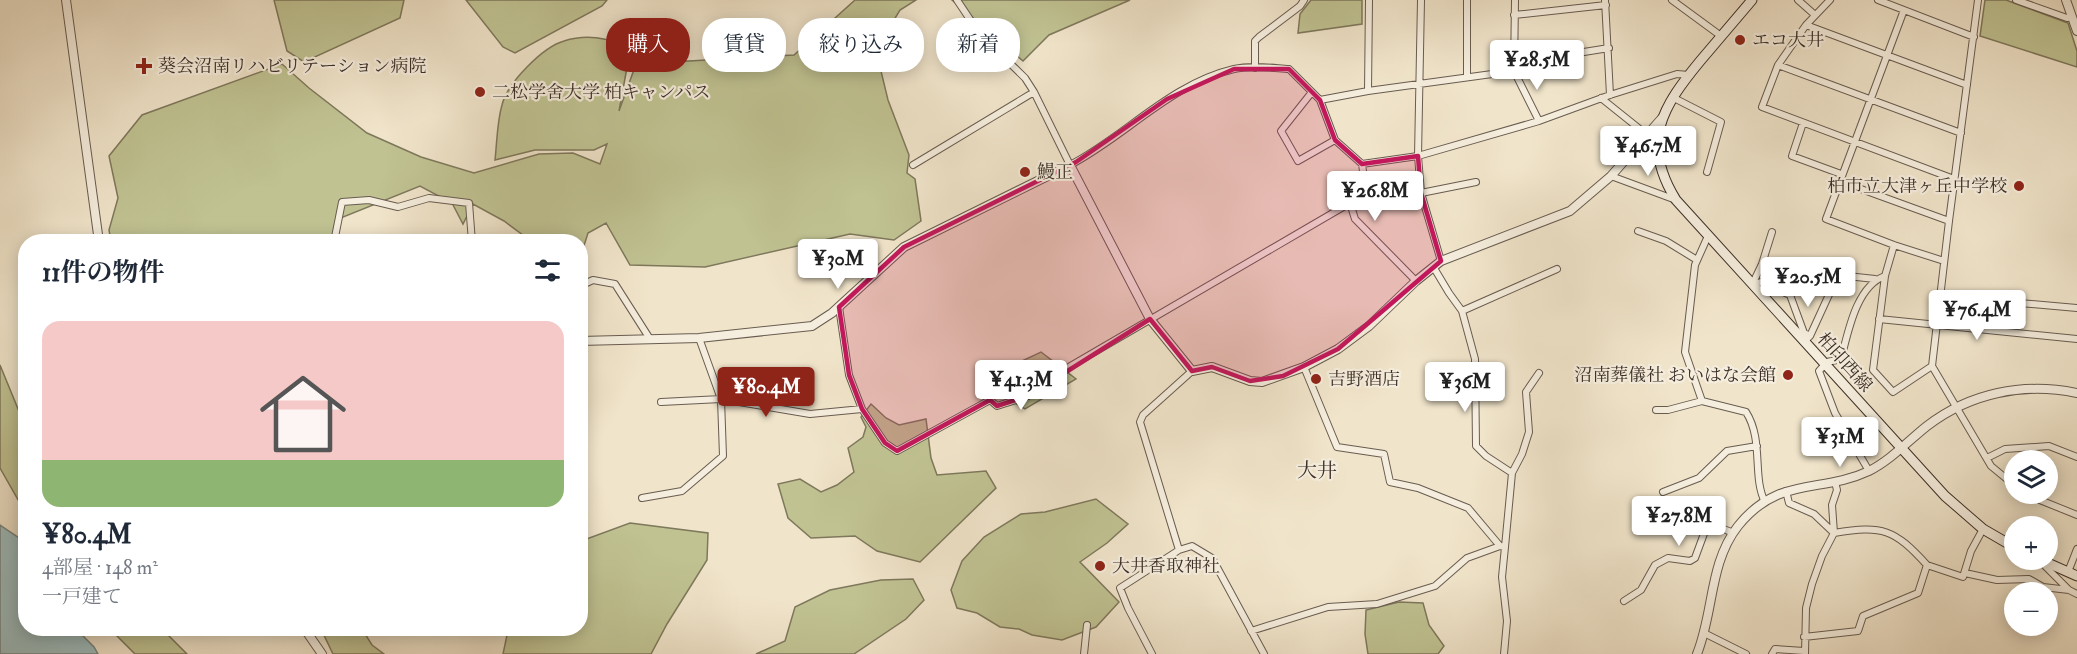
<!DOCTYPE html>
<html lang="ja">
<meta charset="utf-8">
<style>
:root{--surface:#fff;--page:#f2f2f3;--text:#1f2937;--muted:#747a83;--accent:#8f2418}
body{margin:0;font-family:"IM FELL Double Pica","Noto Serif JP",serif;background:var(--page);color:var(--text);height:100vh;display:flex;flex-direction:column;font-size:22px;white-space:nowrap}
*{box-sizing:border-box;margin:0}
p{font-size:20px;color:var(--muted)}
.icon{flex:none;width:33px;height:33px;fill:none;stroke:currentColor;stroke-width:2;stroke-linecap:round;stroke-linejoin:round}
.map{position:relative;flex:1;overflow:hidden}
.panel{position:absolute;left:18px;top:234px;width:570px;height:402px;display:flex;flex-direction:column;background:var(--surface);border-radius:24px;box-shadow:0 3px 15px #0003}
.panel>*{flex:none}
.guide{position:absolute;left:606px;top:18px;width:570px;height:54px;display:flex;gap:12px}
.controls{position:absolute;left:2004px;top:450px;display:grid;gap:12px}
.controls a{display:grid;place-items:center;width:54px;height:54px;border-radius:50%;background:var(--surface);box-shadow:0 3px 15px #0003;font-size:30px}
.price{position:absolute;translate:-50% -51px;padding:0 14px;border-radius:6px;background:#fff;color:#222;font-size:20px;line-height:39px;filter:drop-shadow(0 2px 3px #0008)}
.price::after{content:'';position:absolute;left:50%;top:36px;width:18px;height:14px;margin-left:-9px;background:inherit;clip-path:polygon(0 0,100% 0,50% 100%)}
.price.active{background:var(--accent);color:#fff}
ul{padding:0;list-style:none}
li{display:grid;align-content:center;gap:12px;height:318px;padding:0 24px}
li span{display:grid;place-items:center;height:186px;border-radius:18px;color:#555}
li>.icon{margin-inline-start:auto}
span .icon{width:108px;height:108px;fill:#fffc;stroke-width:1}
li b{font-size:26px}
h2{display:flex;justify-content:space-between;align-items:center;height:72px;padding:0 24px;font-size:26px}
.chip{padding:0 21px;border-radius:24px;background:var(--surface);box-shadow:0 3px 15px #0003;font-size:21px;line-height:54px}
.chip.active{background:var(--accent);color:#fff}
.map>svg:first-child{display:block}
.green{fill:#c0c292;stroke:#7e785c;stroke-width:1.5}
.water{fill:#9dbdbf;stroke:#768482;stroke-width:1.5}
.lines{fill:none;stroke-linecap:round;stroke-linejoin:round}
.minor-casing{stroke:#685c50;stroke-width:8}
.tertiary-casing{stroke:#685c50;stroke-width:10}
.secondary-casing{stroke:#3b2e27;stroke-width:11}
.minor{stroke:#f5eddd;stroke-width:6}
.tertiary{stroke:#f5eddd;stroke-width:8}
.secondary{stroke:#f5eddd;stroke-width:9}
.marked{fill:#c2185b;fill-opacity:0.2;stroke:#c2185b;stroke-width:4.5;stroke-linejoin:round}
.poi-dot{fill:#8f2418;stroke:#f5eddd;stroke-width:2}
.labels{text-anchor:middle;stroke-width:4.5;stroke-linejoin:round;paint-order:stroke}
.poi-label{font-size:18px;fill:#3b2e27;stroke:#f5eddd;text-anchor:start}
.street-label{font-size:18px;fill:#3b2e27;stroke:#f5eddd}
.neighbourhood-label{font-size:20px;fill:#3b2e27;stroke:#f5eddd}
</style>
<div class="map">
<svg width="2077" height="654" viewBox="0 0 2077 654">
<rect width="100%" height="100%" fill="#f0e4ca"/>
<filter id="stains"><feTurbulence type="fractalNoise" baseFrequency=".00333" numOctaves="4"/><feColorMatrix values="0 0 0 0 .2 0 0 0 0 .09 0 0 0 0 .02 0 0 0 .5 -.17"/></filter>
<radialGradient id="worn" r=".72"><stop offset=".6" stop-color="#630" stop-opacity="0"/><stop offset="1" stop-color="#630" stop-opacity=".3"/></radialGradient>
<path class="green" d="M 274,0 L 404,0 L 400,18 L 304,62 L 287,51 Z
M 466,0 L 607,0 L 602,6 L 515,53 L 503,47 Z
M 855,0 L 916,0 L 900,10 L 870,59 L 881,71 L 888,100 L 909,155 L 907,173 L 915,179 L 921,221 L 894,240 L 850,234 L 705,267 L 630,265 L 606,223 L 588,233 L 581,255 L 580,242 L 531,241 L 504,221 L 473,204 L 463,224 L 452,203 L 420,186 L 338,219 L 331,241 L 111,241 L 109,230 L 118,198 L 109,156 L 142,115 L 282,64 L 309,88 L 367,133 L 421,157 L 474,173 L 539,154 L 573,153 L 600,164 L 607,144 L 594,150 L 535,150 L 495,160 C 497,142 497,122 502,105 C 507,83 543,47 564,41 C 583,35 604,37 623,45 L 628,62 L 619,111 L 636,64 L 794,55 Z
M 952,0 L 1130,0 L 1049,35 L 1023,61 Z
M 1311,0 L 1362,0 L 1362,24 L 1298,33 L 1300,14 Z
M 1985,0 L 2006,0 L 2068,23 L 2077,51 L 2077,67 L 1980,36 Z
M 1041,352 L 1076,379 L 1025,409 L 1005,397 L 990,376 Z
M 0,365 L 25,426 L 25,512 L 0,468 Z
M 871,404 L 886,418 L 899,425 L 926,419 L 931,458 L 937,475 L 986,471 L 996,488 L 920,562 L 877,551 L 855,536 L 811,538 L 788,518 L 778,484 L 800,479 L 821,492 L 837,485 L 854,472 L 848,448 L 863,437 L 866,427 L 861,417 Z
M 1096,499 L 1128,524 L 1107,543 L 1080,562 L 1119,602 L 1096,627 L 1062,640 L 1032,635 L 1019,629 L 1000,627 L 977,613 L 957,608 L 951,590 L 962,561 L 984,537 L 1021,514 L 1045,512 Z
M 630,523 L 708,533 L 707,560 L 667,624 L 651,654 L 503,654 L 507,635 L 511,629 L 580,628 L 581,541 Z
M 913,579 L 924,600 L 906,619 L 854,654 L 756,654 L 785,641 L 795,607 L 830,590 L 881,580 Z
M 1399,602 L 1423,603 L 1429,625 L 1444,646 L 1438,654 L 1368,654 L 1365,634 L 1366,610 Z
M 110,629 L 162,629 L 187,654 L 135,654 Z
M 321,629 L 362,629 L 372,645 L 384,654 L 333,654 Z"/>
<path class="water" d="M 0,525 L 25,542 L 26,628 L 76,629 L 94,647 L 98,654 L 0,654 Z"/>
<g class="lines">
<g class="minor-casing">
<path id="minor" d="M 957,0 L 979,33 L 1025,78 L 1034,92 L 1070,165 C 1126,136 1170,84 1234,69 C 1251,65 1272,68 1289,69 L 1320,100 L 1335,140 L 1362,164 L 1418,156 L 1539,121 L 1610,95 L 1677,74 L 1689,75
M 1421,0 L 1418,156 L 1421,193 L 1441,261
M 1515,0 L 1514,71 L 1539,121
M 1605,0 L 1610,95
M 1672,0 L 1721,36
M 1798,0 L 1815,15
M 1830,0 L 1806,25 L 1778,65 L 1762,107 L 1954,179
M 1878,0 L 1974,37
M 2016,0 L 2067,18 L 2071,17
M 1904,10 L 1826,219 L 1894,245 L 1944,261
M 1514,15 L 1606,5
M 1806,25 L 1967,85
M 1565,55 L 1609,48
M 1778,65 L 1961,133
M 1255,68 L 1255,41 L 1259,37 L 1300,6 L 1304,0
M 1467,77 L 1467,0
M 1368,91 L 1369,0
M 1312,92 L 1281,131 L 1298,161 L 1335,140
M 1672,97 L 1721,122 L 1707,172
M 1601,98 L 1646,134
M 1320,100 L 1368,91 L 1514,71
M 1803,123 L 1792,156 L 1841,174
M 1362,164 L 1365,186 L 1350,203 L 1355,219 L 1416,281
M 913,165 L 1034,92
M 1611,176 L 1676,200
M 1839,181 L 1949,221
M 1421,193 L 1476,182
M 1638,231 L 1666,241 L 1697,260
M 1772,232 L 1762,264 L 1752,285 L 1761,282 L 1790,295 L 1792,270 L 1838,275
M 1708,236 L 1695,265 L 1685,352 L 1702,401 L 1746,412 C 1764,440 1752,477 1765,502
M 334,242 L 342,202 L 369,200 L 398,207 L 429,198 L 469,203 L 472,242
M 1894,245 L 1885,276 L 1873,370 L 1893,392 L 1932,366 L 1991,466 L 2014,485
M 1434,268 L 1449,293 L 1462,311 L 1475,359 L 1476,446 L 1486,456 L 1512,473 L 1505,547
M 580,286 L 593,280 L 615,284 L 650,339
M 1790,295 L 1804,333 L 1810,336
M 1940,296 L 2077,308
M 839,307 L 849,375 L 862,409
M 1462,311 L 1557,269
M 1879,319 L 2077,339
M 699,338 L 721,399 L 810,414 L 862,409 L 885,443 L 897,451 L 990,400 L 997,406 L 1028,396 L 1062,371 L 1350,203
M 1804,342 L 1810,336 L 1838,275 L 1875,279
M 1932,366 L 1949,221 L 1978,0
M 1304,367 L 1337,447 L 1384,454 L 1390,482 L 1418,488 L 1468,508 L 1500,546 L 1505,547 L 1502,577 L 1507,621 L 1504,654
M 1656,410 L 1668,410 L 1702,401
M 1987,458 L 2005,449 L 2049,446 L 2077,457
M 1869,471 L 1835,413 L 1819,371 L 1827,362 L 1841,359 C 1848,333 1856,286 1885,276
M 1512,473 L 1522,454 L 1529,432 L 1526,392 L 1539,373
M 1786,491 L 1789,503 L 1814,514 L 1834,533 C 1883,525 1894,529 1927,565
M 1663,492 L 1699,478 L 1727,451 L 1757,446
M 2025,494 L 2077,515
M 642,498 L 682,491 L 723,456 L 721,399 L 661,402
M 1179,550 L 1192,546 L 1212,558 L 1264,654
M 2041,562 L 2069,590
M 2068,572 L 2077,549
M 1965,573 L 1997,580 L 2029,579 L 2043,587 L 2069,590 L 2077,594
M 1624,601 L 1641,590 L 1655,565 L 1668,558 L 1690,561 L 1695,558 L 1705,531 C 1715,526 1723,528 1733,533
M 1251,631 L 1328,607 L 1377,604 L 1435,586 L 1467,558 L 1500,546
M 1704,633 L 1746,654
M 1804,637 L 1858,631 L 1863,616 L 1918,593 L 1927,565 L 1963,577 L 1971,551 L 1983,529
M 1084,654 L 1087,625
M 1152,654 L 1128,608 L 1120,588 L 1179,550 L 1140,422 L 1143,415 L 1192,371
M 1772,654 L 1775,649 L 1804,651
M 1805,654 L 1806,608 L 1812,584 L 1822,556 L 1834,533 L 1832,505 L 1837,490 L 1835,482"/>
</g>
<g class="tertiary-casing">
<path id="tertiary" d="M 66,0 L 99,242
M 2066,0 L 2077,31
M 580,341 L 699,338 L 812,326 L 832,313 L 904,247 L 1070,165 L 1150,319 L 1192,371 L 1212,367 L 1250,381 L 1262,382 L 1304,367 L 1338,349 L 1369,326 L 1416,281 L 1441,261 L 1570,211 L 1611,176 L 1662,118
M 304,628 L 322,654
M 1697,654 C 1714,612 1709,563 1738,526 C 1779,475 1820,494 1869,471 C 1891,460 1908,441 1927,426 C 1970,393 2023,382 2077,393"/>
</g>
<g class="secondary-casing">
<path id="secondary" d="M 1752,0 C 1735,20 1718,40 1701,60 C 1662,107 1640,142 1676,200 L 1945,496 L 1983,529 L 2014,547
M 2041,560 L 2077,576"/>
</g>
<use href="#minor" class="minor"/>
<use href="#tertiary" class="tertiary"/>
<use href="#secondary" class="secondary"/>
</g>
<path class="marked" d="M 1234,69 L 1289,69 L 1320,100 L 1335,140 L 1362,164 L 1418,156 L 1421,193 L 1441,261 L 1338,349 L 1283,376 L 1250,381 L 1212,367 L 1192,371 L 1150,319 L 1028,396 L 997,406 L 990,400 L 897,451 L 885,443 L 862,409 L 849,375 L 839,307 L 904,247 L 1076,162 L 1167,99 Z"/>
<g class="poi-dot">
<circle cx="1740" cy="40" r="6"/>
<path d="M141 57h6v6h6v6h-6v6h-6v-6h-6v-6h6z"/>
<circle cx="480" cy="92" r="6"/>
<circle cx="1025" cy="172" r="6"/>
<circle cx="2019" cy="186" r="6"/>
<circle cx="1788" cy="375" r="6"/>
<circle cx="1316" cy="379" r="6"/>
<circle cx="1100" cy="566" r="6"/>
</g>
<g class="labels">
<g class="poi-label">
<text x="1752" y="46">エコ大井</text>
<text x="158" y="72">葵会沼南リハビリテーション病院</text>
<text x="492" y="98">二松学舍大学 柏キャンパス</text>
<text x="1037" y="178">鰻正</text>
<text x="2007" y="192" text-anchor="end">柏市立大津ヶ丘中学校</text>
<text x="1776" y="381" text-anchor="end">沼南葬儀社 おいはな会館</text>
<text x="1328" y="385">吉野酒店</text>
<text x="1112" y="572">大井香取神社</text>
</g>
<g class="street-label">
<text transform="translate(1845 362) rotate(48)" y="6">柏印西線</text>
</g>
<g class="neighbourhood-label">
<text x="1317" y="477">大井</text>
</g>
</g>
<rect width="100%" height="100%" filter="url(#stains)"/>
<rect width="100%" height="100%" fill="url(#worn)"/>
</svg>
<div class="controls">
<a><svg class="icon" aria-label="layers" viewBox="0 0 24 24"><path d="M12 4l9 5-9 5-9-5zM3 14l9 5 9-5"/></svg></a>
<a>+</a>
<a>−</a>
</div>
<b class="price" style="left:1537px;top:91px">¥28.5M</b>
<b class="price" style="left:1648px;top:177px">¥46.7M</b>
<b class="price" style="left:1375px;top:222px">¥26.8M</b>
<b class="price" style="left:838px;top:290px">¥30M</b>
<b class="price" style="left:1808px;top:308px">¥20.5M</b>
<b class="price" style="left:1977px;top:341px">¥76.4M</b>
<b class="price" style="left:1021px;top:411px">¥41.3M</b>
<b class="price" style="left:1465px;top:413px">¥36M</b>
<b class="price active" style="left:766px;top:418px">¥80.4M</b>
<b class="price" style="left:1840px;top:468px">¥31M</b>
<b class="price" style="left:1679px;top:547px">¥27.8M</b>
<div class="guide">
<a class="chip active">購入</a>
<a class="chip">賃貸</a>
<a class="chip">絞り込み</a>
<a class="chip">新着</a>
</div>
<section class="panel">
<h2>11件の物件<svg class="icon" aria-label="filters" viewBox="0 0 24 24"><path d="M4 7h16M4 17h16"/><circle cx="9" cy="7" r="2"/><circle cx="15" cy="17" r="2"/></svg></h2>
<ul>
<li><span style="background:linear-gradient(#f6c9c9 75%,#8fb573 0)"><svg class="icon" aria-label="home" viewBox="0 0 24 24"><path d="M3 11l9-7 9 7M6 9v11h12V9"/></svg></span><div><b>¥80.4M</b><p>4部屋 · 148 m²</p><p>一戸建て</p></div></li>
</ul>
</section>
</div>
